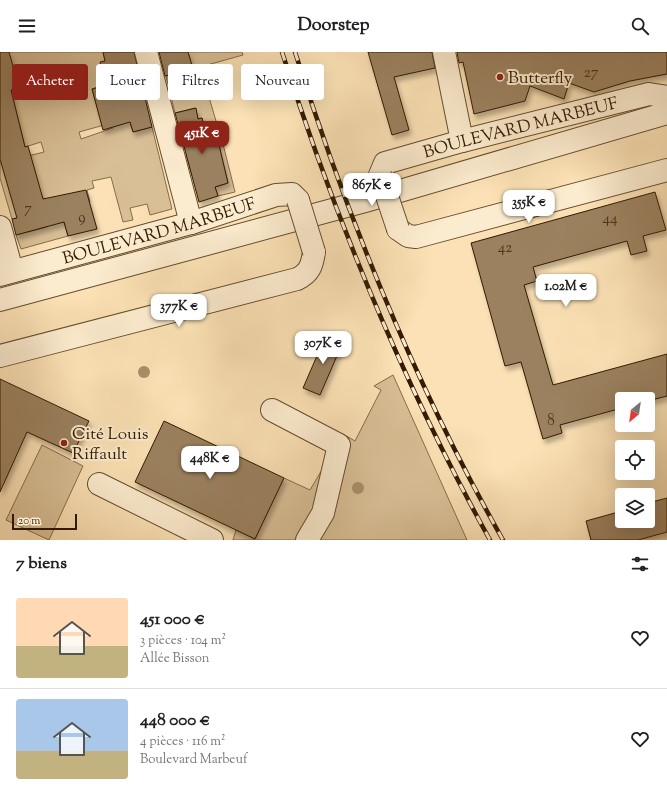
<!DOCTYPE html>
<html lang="fr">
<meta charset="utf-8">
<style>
:root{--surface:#fff;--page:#f6f6f6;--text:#202124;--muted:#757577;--line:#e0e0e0;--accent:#8f2418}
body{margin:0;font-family:"Sorts Mill Goudy",serif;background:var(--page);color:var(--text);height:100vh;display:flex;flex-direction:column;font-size:15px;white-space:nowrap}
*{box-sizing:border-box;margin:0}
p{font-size:13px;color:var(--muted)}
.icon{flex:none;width:22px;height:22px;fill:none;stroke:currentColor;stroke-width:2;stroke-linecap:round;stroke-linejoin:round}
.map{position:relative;height:488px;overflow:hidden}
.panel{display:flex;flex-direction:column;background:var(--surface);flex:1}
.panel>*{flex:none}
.banner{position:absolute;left:12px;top:12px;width:400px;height:36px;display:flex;gap:8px}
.needle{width:26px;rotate:209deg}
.controls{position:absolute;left:615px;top:340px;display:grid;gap:8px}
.controls a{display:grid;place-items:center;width:40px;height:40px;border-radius:4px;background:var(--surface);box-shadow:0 4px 16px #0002;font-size:20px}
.scale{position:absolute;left:12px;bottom:10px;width:65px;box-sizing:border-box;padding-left:4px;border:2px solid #331a00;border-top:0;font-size:11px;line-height:14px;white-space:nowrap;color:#331a00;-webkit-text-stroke:3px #fceccf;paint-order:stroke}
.price{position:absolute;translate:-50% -34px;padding:0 9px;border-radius:8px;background:#fff;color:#222;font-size:13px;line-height:26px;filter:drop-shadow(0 1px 2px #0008)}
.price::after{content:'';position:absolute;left:50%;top:24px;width:12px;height:9px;margin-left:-6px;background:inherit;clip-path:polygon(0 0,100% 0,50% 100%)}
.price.active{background:var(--accent);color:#fff}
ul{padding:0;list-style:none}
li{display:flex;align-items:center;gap:12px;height:100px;padding:0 16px}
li+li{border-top:1px solid var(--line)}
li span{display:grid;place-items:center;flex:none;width:112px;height:80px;border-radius:4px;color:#555}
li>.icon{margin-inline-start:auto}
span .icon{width:48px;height:48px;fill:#fffc;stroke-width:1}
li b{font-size:17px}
h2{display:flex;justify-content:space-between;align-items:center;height:48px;padding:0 16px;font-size:17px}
.pill{padding:0 14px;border-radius:4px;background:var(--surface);box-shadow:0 4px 16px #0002;font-size:14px;line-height:36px}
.pill.active{background:var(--accent);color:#fff}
header{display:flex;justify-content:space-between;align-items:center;height:52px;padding:0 16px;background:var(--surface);font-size:18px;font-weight:700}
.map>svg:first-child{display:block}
.green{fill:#d9bf96;stroke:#866c4b}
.building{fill:#9b815e;stroke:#331a00;filter:url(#shadow)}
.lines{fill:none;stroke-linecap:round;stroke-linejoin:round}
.minor-casing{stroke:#654c2d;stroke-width:24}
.minor{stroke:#fceccf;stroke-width:22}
.rail-casing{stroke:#331a00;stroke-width:4.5}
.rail{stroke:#fceccf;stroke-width:3;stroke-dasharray:9;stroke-linecap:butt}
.minor-bridge-casing{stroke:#654c2d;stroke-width:24;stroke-linecap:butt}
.minor-bridge{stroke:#fceccf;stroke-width:22}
.tree{fill:#a88f6a}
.poi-dot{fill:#8f2418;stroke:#fceccf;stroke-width:1.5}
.labels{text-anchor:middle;stroke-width:4;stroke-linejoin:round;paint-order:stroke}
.number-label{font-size:15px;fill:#4d3418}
.poi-label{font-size:17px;fill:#331a00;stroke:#fceccf;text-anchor:start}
.street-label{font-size:17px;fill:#331a00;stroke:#fceccf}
</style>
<header><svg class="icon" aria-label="menu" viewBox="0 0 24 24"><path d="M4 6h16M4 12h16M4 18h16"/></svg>Doorstep<svg class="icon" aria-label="search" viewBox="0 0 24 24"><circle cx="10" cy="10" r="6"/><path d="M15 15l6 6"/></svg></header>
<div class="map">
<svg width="667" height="488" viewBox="0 0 667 488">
<defs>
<filter id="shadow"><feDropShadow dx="2.5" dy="4.5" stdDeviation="2" flood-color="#0004"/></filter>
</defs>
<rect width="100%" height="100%" fill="#fbe1b5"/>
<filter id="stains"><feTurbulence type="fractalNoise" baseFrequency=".005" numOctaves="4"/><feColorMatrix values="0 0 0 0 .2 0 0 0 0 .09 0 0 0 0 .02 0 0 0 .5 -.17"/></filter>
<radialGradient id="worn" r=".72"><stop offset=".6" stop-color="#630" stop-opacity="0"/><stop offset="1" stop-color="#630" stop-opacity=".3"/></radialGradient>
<path class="green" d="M 0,0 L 103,0 L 105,9 L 122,28 L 92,37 L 97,55 L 108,72 L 79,80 L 81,87 L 113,76 L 111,71 L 129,67 L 133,80 L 152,75 L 172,157 L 150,163 L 147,152 L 130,156 L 133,168 L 123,170 L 111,125 L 92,129 L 94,136 L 87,138 L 90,150 L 69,156 L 57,144 L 68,184 L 21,197 L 16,183 L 47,175 L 39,146 L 17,166 L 12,167 L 0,126 L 0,111 L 44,100 L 41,90 L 25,95 L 11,38 L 18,36 L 11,8 Z
M 188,0 L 242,0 L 243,3 L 200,15 L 219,79 L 206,82 L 202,66 L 198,67 L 195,56 L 175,61 L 166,24 L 193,17 Z
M 223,92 L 235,140 L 218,144 L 215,135 L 228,131 L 224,115 L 192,124 L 186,102 Z
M 393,323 L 467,488 L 233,488 L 236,478 L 255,487 L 284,426 L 310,438 L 343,382 L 355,389 L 381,338 L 374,334 Z
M 42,393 L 83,414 L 49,488 L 6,468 Z"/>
<path class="building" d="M 0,0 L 9,0 L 19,36 L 11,38 L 25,95 L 28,94 L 43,147 L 86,138 L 97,177 L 68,184 L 64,170 L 16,183 L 12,167 L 17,166 L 0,107 Z
M 103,0 L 134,0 L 152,75 L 133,80 L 130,70 L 103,78 L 92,37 L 106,33 L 100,10 L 105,9 Z
M 159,0 L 188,0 L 193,17 L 165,24 Z
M 368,0 L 432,0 L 435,16 L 394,25 L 409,78 L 392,83 Z
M 457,0 L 667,0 L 667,22 L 630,29 L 594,40 L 569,31 L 564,47 L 530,34 L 525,49 L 474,62 L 463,10 L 459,11 Z
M 196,56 L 198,67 L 202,66 L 206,82 L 216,80 L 228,131 L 215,135 L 218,144 L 199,150 L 175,61 Z
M 655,140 L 666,178 L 643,184 L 647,199 L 631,203 L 627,189 L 533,215 L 537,229 L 524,233 L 553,333 L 667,302 L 667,344 L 648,349 L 648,347 L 622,347 L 622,356 L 560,373 L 562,381 L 543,387 L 521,310 L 505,314 L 471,191 Z
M 326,283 L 343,290 L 320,343 L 303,336 Z
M 0,327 L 89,369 L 73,401 L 27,380 L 0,440 Z
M 164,369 L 284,426 L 255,487 L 135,430 Z
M 667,446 L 667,480 L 638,488 L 591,488 L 586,469 L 622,459 L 622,469 L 648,469 L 648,451 Z"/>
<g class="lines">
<g class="minor-casing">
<g id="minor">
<path d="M 146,0 L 191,171"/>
<path d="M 444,0 L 462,89"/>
<path id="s1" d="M 380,123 L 385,111 L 462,89 L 649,42 L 667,45"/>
<path d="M 0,175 L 12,219"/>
<path d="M 398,177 L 408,184 L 416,185 L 667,118"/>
<path id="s2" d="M 0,223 L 191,171 L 276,143 L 292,142 L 298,148"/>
<path d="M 0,248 L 369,148 L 667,61"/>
<path d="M 0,304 L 297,227 C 310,221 312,213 314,200"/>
<path d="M 272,358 L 339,393 L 323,461 L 307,488"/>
<path d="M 99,432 L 212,488"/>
</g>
</g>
<use href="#minor" class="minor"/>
<g class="rail-casing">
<path id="rail" d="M 282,0 C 336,169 404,333 490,488
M 295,0 C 348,168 416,334 503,488"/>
</g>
<use href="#rail" class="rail"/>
<g class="minor-bridge-casing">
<path id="minor-bridge" d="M 380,123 L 398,177
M 298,148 L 314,200"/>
</g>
<use href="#minor-bridge" class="minor-bridge"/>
</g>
<g class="tree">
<circle cx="144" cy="320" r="6"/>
<circle cx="358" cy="436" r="6"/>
</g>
<g class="poi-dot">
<circle cx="500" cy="25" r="4"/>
<circle cx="64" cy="391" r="4"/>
</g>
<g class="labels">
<g class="number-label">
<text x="591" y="25">27</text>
<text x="28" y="161">7</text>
<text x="82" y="170">9</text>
<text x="610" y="171">44</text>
<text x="505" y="200">42</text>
<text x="551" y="373">8</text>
</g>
<g class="poi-label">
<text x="508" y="31">Butterfly</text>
<text x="72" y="387">Cité Louis<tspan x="72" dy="20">Riffault</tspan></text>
</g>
<g class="street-label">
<text dy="6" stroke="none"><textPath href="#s1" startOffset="153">BOULEVARD MARBEUF</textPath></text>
<text dy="6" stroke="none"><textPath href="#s2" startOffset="165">BOULEVARD MARBEUF</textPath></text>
</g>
</g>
<rect width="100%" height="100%" filter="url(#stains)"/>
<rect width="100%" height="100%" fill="url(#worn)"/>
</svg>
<div class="controls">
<a><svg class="needle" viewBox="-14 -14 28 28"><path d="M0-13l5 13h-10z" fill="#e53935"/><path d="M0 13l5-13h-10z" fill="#757577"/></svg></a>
<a><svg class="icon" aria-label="locate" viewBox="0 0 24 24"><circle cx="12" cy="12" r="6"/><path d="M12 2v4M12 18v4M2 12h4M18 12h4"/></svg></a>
<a><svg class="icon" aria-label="layers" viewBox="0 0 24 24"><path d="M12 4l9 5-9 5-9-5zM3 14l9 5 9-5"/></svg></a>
</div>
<div class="scale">20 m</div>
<b class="price active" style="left:202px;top:103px">451K €</b>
<b class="price" style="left:372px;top:155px">867K €</b>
<b class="price" style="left:529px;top:172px">355K €</b>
<b class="price" style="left:566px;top:256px">1.02M €</b>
<b class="price" style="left:179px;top:276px">377K €</b>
<b class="price" style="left:323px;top:313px">307K €</b>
<b class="price" style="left:210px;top:428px">448K €</b>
<div class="banner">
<a class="pill active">Acheter</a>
<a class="pill">Louer</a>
<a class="pill">Filtres</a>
<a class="pill">Nouveau</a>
</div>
</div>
<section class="panel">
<h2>7 biens<svg class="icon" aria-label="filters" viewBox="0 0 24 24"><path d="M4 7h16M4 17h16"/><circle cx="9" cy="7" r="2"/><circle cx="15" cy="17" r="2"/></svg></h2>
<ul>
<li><span style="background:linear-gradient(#ffd9b3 60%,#c2b280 0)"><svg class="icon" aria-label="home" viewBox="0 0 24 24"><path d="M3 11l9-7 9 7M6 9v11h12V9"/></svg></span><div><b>451 000 €</b><p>3 pièces · 104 m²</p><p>Allée Bisson</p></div><svg class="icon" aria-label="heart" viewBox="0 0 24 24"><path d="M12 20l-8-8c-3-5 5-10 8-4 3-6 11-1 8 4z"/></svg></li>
<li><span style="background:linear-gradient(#a9c7e8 65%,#c2b280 0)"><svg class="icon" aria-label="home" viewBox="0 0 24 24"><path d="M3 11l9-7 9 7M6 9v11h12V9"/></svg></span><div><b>448 000 €</b><p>4 pièces · 116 m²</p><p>Boulevard Marbeuf</p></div><svg class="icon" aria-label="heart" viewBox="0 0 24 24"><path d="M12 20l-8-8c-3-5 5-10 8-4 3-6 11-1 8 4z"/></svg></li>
</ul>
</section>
